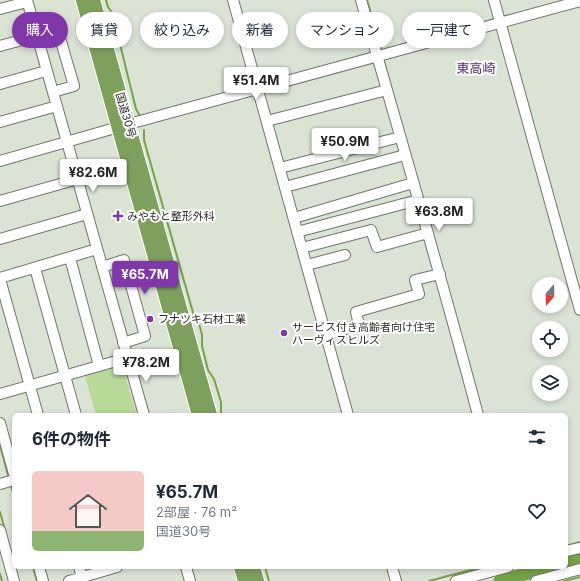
<!DOCTYPE html>
<html lang="ja">
<meta charset="utf-8">
<style>
:root{--surface:#fff;--page:#f6f6f7;--text:#1f2937;--muted:#747a83;--line:#e0e1e3;--accent:#8037a9}
body{margin:0;font-family:Inter,"Noto Sans JP",sans-serif;background:var(--page);color:var(--text);height:100vh;display:flex;flex-direction:column;font-size:15px;white-space:nowrap}
*{box-sizing:border-box;margin:0}
p{font-size:13px;color:var(--muted)}
.icon{flex:none;width:22px;height:22px;fill:none;stroke:currentColor;stroke-width:2;stroke-linecap:round;stroke-linejoin:round}
.map{position:relative;flex:1;overflow:hidden}
.panel{position:absolute;left:12px;top:413px;width:556px;height:156px;display:flex;flex-direction:column;background:var(--surface);border-radius:6px;box-shadow:0 2px 6px #0003}
.panel>*{flex:none}
.banner{position:absolute;left:12px;top:12px;width:556px;height:36px;display:flex;gap:8px}
.needle{width:26px;rotate:200deg}
.fabs{position:absolute;left:532px;top:277px;display:grid;gap:8px}
.fabs a{display:grid;place-items:center;width:36px;height:36px;border-radius:50%;background:var(--surface);box-shadow:0 2px 6px #0003;font-size:20px}
.price{position:absolute;translate:-50% -34px;padding:0 9px;border-radius:4px;background:#fff;color:#222;font-size:13px;line-height:26px;filter:drop-shadow(0 1px 2px #0008)}
.price::after{content:'';position:absolute;left:50%;top:24px;width:12px;height:9px;margin-left:-6px;background:inherit;clip-path:polygon(0 0,100% 0,50% 100%)}
.price.current{background:var(--accent);color:#fff}
ul{padding:0;list-style:none}
li{display:flex;align-items:center;gap:12px;height:100px;padding:0 20px}
li+li{border-top:1px solid var(--line)}
li span{display:grid;place-items:center;flex:none;width:112px;height:80px;border-radius:6px;color:#555}
li>.icon{margin-inline-start:auto}
span .icon{width:48px;height:48px;fill:#fffc;stroke-width:1}
li b{font-size:17px}
h2{display:flex;justify-content:space-between;align-items:center;height:48px;padding:0 20px;font-size:17px}
.chip{padding:0 14px;border-radius:18px;background:var(--surface);box-shadow:0 2px 6px #0003;font-size:14px;line-height:36px}
.chip.current{background:var(--accent);color:#fff}
.map>svg:first-child{display:block}
.green{fill:#b7da98}
.lines{fill:none;stroke-linecap:round;stroke-linejoin:round}
.stream{stroke:#76a248;stroke-width:2}
.river{stroke:#76a248;stroke-width:13}
.minor-casing{stroke:#71786b;stroke-width:12}
.highway-casing{stroke:#fff;stroke-width:16}
.minor{stroke:#fff;stroke-width:10}
.highway{stroke:#7ea05d;stroke-width:14}
.poi-dot{fill:#8037a9;stroke:#fff;stroke-width:1.5}
.labels{text-anchor:middle;stroke-width:4;stroke-linejoin:round;paint-order:stroke}
.street-label{font-size:11px;fill:#2a2d28;stroke:#fff}
.poi-label{font-size:11px;fill:#2a2d28;stroke:#fff;text-anchor:start}
.quarter-label{font-size:13px;fill:#4f2d65;stroke:#fff}
</style>
<div class="map">
<svg width="580" height="581" viewBox="0 0 580 581">
<rect width="100%" height="100%" fill="#dbe3d5"/>
<path class="green" d="M 118,363 L 123,369 L 137,415 L 96,415 L 84,373 Z"/>
<g class="lines">
<path class="stream" d="M 106,0 L 108,7 L 111,11
M 367,0 L 382,52
M 114,20 L 115,24
M 117,32 L 136,109 L 140,116
M 383,58 L 397,108
M 144,130 L 144,140 L 194,316 L 199,324 L 202,335 L 202,346 L 208,370 L 214,379 L 221,402 L 221,415
M 0,445 L 9,479
M 11,485 L 14,497
M 0,512 L 5,530
M 566,546 L 580,542
M 33,567 L 37,581
M 265,567 L 269,581
M 0,574 L 2,581
M 429,581 L 482,567
M 564,581 L 580,577"/>
<path class="river" d="M 566,563 L 580,559
M 500,581 L 550,567"/>
<g class="minor-casing">
<path id="minor" d="M 27,0 L 144,415
M 233,0 L 348,415
M 361,0 C 401,138 441,276 478,415
M 494,0 L 580,310
M 0,9 L 27,2
M 39,44 L 60,38 L 74,86 L 53,92
M 0,46 L 37,36
M 0,84 L 46,71
M 267,121 L 387,90
M 0,122 L 57,106
M 0,161 L 129,124 L 580,1
M 280,168 L 400,137
M 285,187 L 405,155
M 0,201 L 78,179
M 294,218 L 413,183
M 297,232 L 418,200
M 0,239 L 87,214
M 302,248 L 371,230 L 377,247 L 428,233
M 70,258 L 99,366
M 307,265 L 345,255
M 102,267 L 124,260 L 145,336 L 123,343
M 35,268 L 76,415
M 0,278 L 97,249
M 0,279 L 38,415
M 326,335 L 359,325 L 356,312 L 419,294 L 415,280 L 440,274
M 0,394 L 127,358
M 0,423 L 14,474
M 0,484 L 14,480
M 0,530 L 14,581
M 566,551 L 580,548
M 39,567 L 43,581
M 79,567 L 82,577
M 186,567 L 190,581
M 392,567 L 396,581
M 69,581 L 117,567
M 456,581 L 508,567
M 536,581 L 580,569"/>
</g>
<g class="highway-casing">
<path id="highway" d="M 83,0 L 199,415
M 93,0 L 210,415
M 241,567 L 245,581
M 253,567 L 257,581"/>
</g>
<use href="#minor" class="minor"/>
<use href="#highway" class="highway"/>
</g>
<g class="poi-dot">
<path d="M116 210h4v4h4v4h-4v4h-4v-4h-4v-4h4z"/>
<circle cx="150" cy="319" r="4"/>
<circle cx="284" cy="333" r="4"/>
</g>
<g class="labels">
<g class="street-label">
<text transform="translate(126 115) rotate(74)" y="4">国道30号</text>
</g>
<g class="poi-label">
<text x="127" y="220">みやもと整形外科</text>
<text x="158" y="323">フナツキ石材工業</text>
<text x="292" y="331">サービス付き高齢者向け住宅<tspan x="292" dy="13">ハーヴィスヒルズ</tspan></text>
</g>
<g class="quarter-label">
<text x="476" y="73">東高崎</text>
</g>
</g>
</svg>
<div class="fabs">
<a><svg class="needle" viewBox="-14 -14 28 28"><path d="M0-13l5 13h-10z" fill="#e53935"/><path d="M0 13l5-13h-10z" fill="#747a83"/></svg></a>
<a><svg class="icon" aria-label="locate" viewBox="0 0 24 24"><circle cx="12" cy="12" r="6"/><path d="M12 2v4M12 18v4M2 12h4M18 12h4"/></svg></a>
<a><svg class="icon" aria-label="layers" viewBox="0 0 24 24"><path d="M12 4l9 5-9 5-9-5zM3 14l9 5 9-5"/></svg></a>
</div>
<b class="price" style="left:256px;top:101px">¥51.4M</b>
<b class="price" style="left:345px;top:162px">¥50.9M</b>
<b class="price" style="left:93px;top:193px">¥82.6M</b>
<b class="price" style="left:439px;top:232px">¥63.8M</b>
<b class="price current" style="left:145px;top:295px">¥65.7M</b>
<b class="price" style="left:146px;top:383px">¥78.2M</b>
<div class="banner">
<a class="chip current">購入</a>
<a class="chip">賃貸</a>
<a class="chip">絞り込み</a>
<a class="chip">新着</a>
<a class="chip">マンション</a>
<a class="chip">一戸建て</a>
</div>
<section class="panel">
<h2>6件の物件<svg class="icon" aria-label="filters" viewBox="0 0 24 24"><path d="M4 7h16M4 17h16"/><circle cx="9" cy="7" r="2"/><circle cx="15" cy="17" r="2"/></svg></h2>
<ul>
<li><span style="background:linear-gradient(#f6c9c9 75%,#8fb573 0)"><svg class="icon" aria-label="home" viewBox="0 0 24 24"><path d="M3 11l9-7 9 7M6 9v11h12V9"/></svg></span><div><b>¥65.7M</b><p>2部屋 · 76 m²</p><p>国道30号</p></div><svg class="icon" aria-label="heart" viewBox="0 0 24 24"><path d="M12 20l-8-8c-3-5 5-10 8-4 3-6 11-1 8 4z"/></svg></li>
</ul>
</section>
</div>
